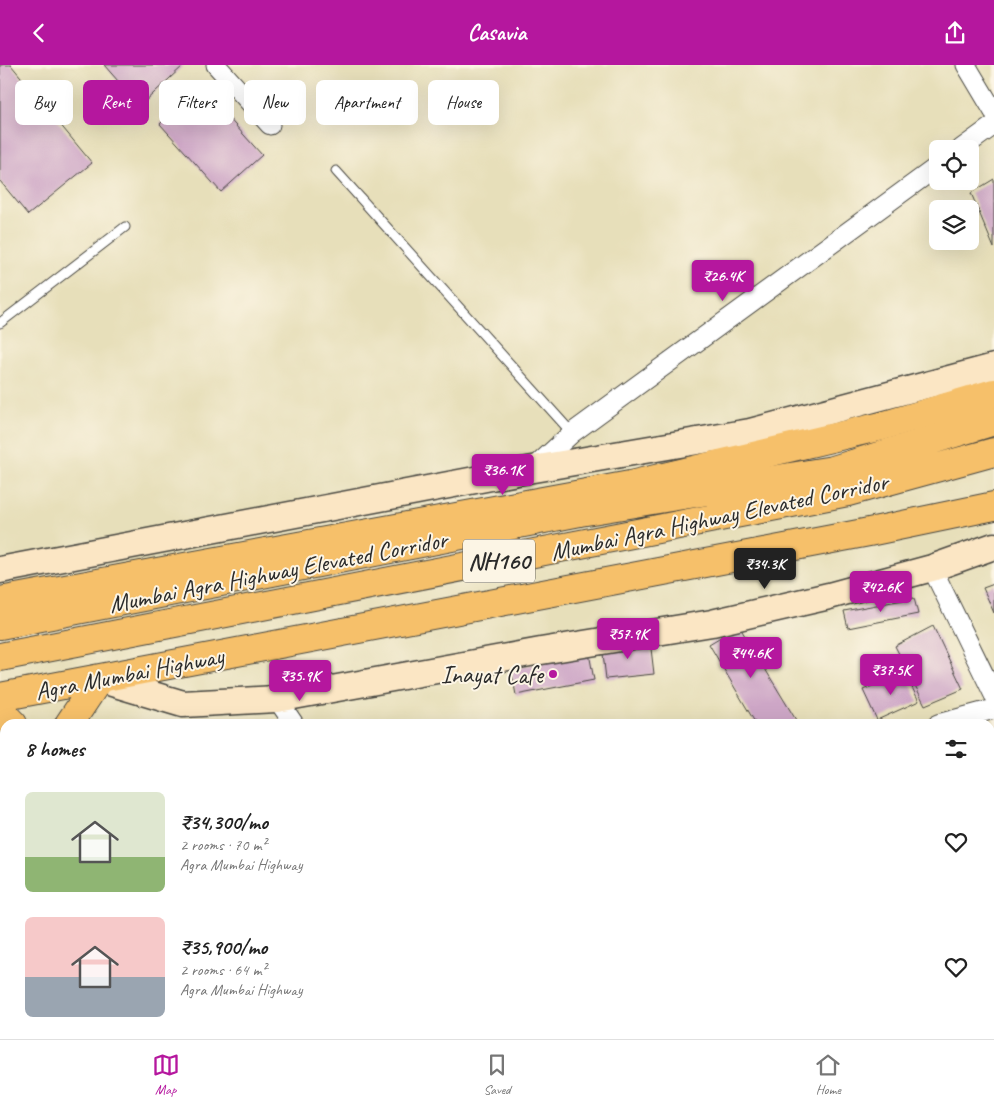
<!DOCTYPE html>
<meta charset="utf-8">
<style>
:root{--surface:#fff;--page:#f6f6f6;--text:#222;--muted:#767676;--line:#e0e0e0;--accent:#b5179e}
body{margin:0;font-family:Caveat,sans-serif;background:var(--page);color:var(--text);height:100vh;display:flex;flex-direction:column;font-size:19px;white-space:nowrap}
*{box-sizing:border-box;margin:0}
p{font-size:16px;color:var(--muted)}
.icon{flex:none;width:28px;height:28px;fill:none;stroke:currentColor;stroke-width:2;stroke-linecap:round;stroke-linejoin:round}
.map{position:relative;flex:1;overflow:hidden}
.details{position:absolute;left:0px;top:654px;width:995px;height:321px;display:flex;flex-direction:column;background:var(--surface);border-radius:15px 15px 0 0;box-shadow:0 5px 20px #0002}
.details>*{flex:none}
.banner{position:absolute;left:15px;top:15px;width:500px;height:45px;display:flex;gap:10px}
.controls{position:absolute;left:929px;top:75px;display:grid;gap:10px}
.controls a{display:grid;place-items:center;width:50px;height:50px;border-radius:8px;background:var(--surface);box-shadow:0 5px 20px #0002;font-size:25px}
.price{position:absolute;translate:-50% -42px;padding:0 11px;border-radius:5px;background:var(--accent);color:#fff;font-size:16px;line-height:32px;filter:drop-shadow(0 1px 2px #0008)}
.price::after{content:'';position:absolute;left:50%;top:30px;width:15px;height:11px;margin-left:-8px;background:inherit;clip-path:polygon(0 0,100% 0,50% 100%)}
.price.active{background:#222;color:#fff}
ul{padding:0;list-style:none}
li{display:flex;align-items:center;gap:15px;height:125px;padding:0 25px}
li span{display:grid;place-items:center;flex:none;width:140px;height:100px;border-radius:8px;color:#555}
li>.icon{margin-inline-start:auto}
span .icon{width:60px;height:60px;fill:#fffc;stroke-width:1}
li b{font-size:21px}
h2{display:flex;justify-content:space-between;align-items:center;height:60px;padding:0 25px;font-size:21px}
.pill{padding:0 18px;border-radius:8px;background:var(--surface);box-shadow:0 5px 20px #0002;font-size:18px;line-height:45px}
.pill.active{background:var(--accent);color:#fff}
header{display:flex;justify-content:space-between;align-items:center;height:65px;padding:0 25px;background:var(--accent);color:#fff;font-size:22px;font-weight:700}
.dock{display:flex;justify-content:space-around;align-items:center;height:70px;border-top:1px solid var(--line);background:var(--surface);font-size:14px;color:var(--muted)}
.dock a{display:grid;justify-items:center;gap:2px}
.dock .active{color:var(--accent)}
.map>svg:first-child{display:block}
.forest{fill:#6bb883;stroke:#4b7257}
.building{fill:#cda6c6}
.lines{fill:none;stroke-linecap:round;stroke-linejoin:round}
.lane-casing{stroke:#474640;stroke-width:11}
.street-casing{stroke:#474640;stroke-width:21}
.secondary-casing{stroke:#474640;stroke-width:29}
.primary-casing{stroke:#474640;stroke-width:30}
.highway-casing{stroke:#474640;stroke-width:30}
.lane{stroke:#fff;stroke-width:9}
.street{stroke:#fff;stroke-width:19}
.secondary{stroke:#fbe6c4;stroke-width:26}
.primary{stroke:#f6c06b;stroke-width:28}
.highway{stroke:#f6c06b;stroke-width:28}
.poi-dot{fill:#b5179e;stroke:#fcf5e5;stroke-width:2}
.labels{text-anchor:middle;stroke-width:4;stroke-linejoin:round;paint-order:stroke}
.shield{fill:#fcf5e5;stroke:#6a6863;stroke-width:1}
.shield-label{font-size:24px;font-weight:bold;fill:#2b2b2b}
.street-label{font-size:25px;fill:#2b2b2b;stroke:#fcf5e5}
.poi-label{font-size:25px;fill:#2b2b2b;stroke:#fcf5e5;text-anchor:end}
</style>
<header><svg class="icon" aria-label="back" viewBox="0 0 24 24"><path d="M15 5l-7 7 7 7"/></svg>Casavia<svg class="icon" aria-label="share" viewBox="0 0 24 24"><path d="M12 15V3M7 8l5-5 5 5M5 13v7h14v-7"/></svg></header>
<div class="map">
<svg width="994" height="974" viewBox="0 0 994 974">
<rect width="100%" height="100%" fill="#fcf5e5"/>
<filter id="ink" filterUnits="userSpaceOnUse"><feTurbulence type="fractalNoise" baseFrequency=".02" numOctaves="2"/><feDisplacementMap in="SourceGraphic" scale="10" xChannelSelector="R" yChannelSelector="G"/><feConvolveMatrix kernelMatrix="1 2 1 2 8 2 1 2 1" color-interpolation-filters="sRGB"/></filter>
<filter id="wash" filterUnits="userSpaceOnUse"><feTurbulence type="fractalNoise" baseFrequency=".0096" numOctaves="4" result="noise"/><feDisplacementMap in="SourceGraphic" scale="20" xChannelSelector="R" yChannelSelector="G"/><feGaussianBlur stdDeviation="1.12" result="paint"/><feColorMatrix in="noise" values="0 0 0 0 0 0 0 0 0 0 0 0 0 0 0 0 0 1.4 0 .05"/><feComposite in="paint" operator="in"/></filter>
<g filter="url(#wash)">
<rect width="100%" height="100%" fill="#e7dfba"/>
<path class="forest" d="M 0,801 L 5,809 L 5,929 L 0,921 Z
M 30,970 L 107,970 L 109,974 L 33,974 Z"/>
<g id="blocks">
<path class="building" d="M 0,0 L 11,0 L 92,98 L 28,150 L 0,116 Z
M 104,0 L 184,0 L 140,41 Z
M 199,20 L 262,90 L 221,127 L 160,59 Z
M 994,114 L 994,183 L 971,128 Z
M 994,519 L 994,548 L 983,523 Z
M 914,533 L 918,549 L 848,563 L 844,546 Z
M 739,561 L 796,655 L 789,659 L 756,659 L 709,579 Z
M 933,561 L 963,624 L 925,640 L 895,581 Z
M 650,575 L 654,609 L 606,614 L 602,580 Z
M 589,588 L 594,615 L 516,630 L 511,604 Z
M 904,607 L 919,636 L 877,655 L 863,625 Z
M 990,687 L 994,696 L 994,723 L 990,725 Z
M 994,830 L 994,912 L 993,913 L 990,909 L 990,832 Z
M 303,970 L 335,970 L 328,974 L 305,974 Z
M 340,970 L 359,970 L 361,974 L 333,974 Z
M 447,970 L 489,970 L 492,974 L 446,974 L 444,972 Z
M 501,970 L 551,970 L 554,974 L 504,974 Z
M 570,970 L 626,970 L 619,974 L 563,974 Z"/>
</g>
</g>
<g filter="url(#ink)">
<use href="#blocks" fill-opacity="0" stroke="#474640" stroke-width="1"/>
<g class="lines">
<g class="lane-casing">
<path id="lane" d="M 336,106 L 572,368
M 0,258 L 125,162"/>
</g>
<g class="street-casing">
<path id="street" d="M 216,0 L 270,60
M 966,0 L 994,47
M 961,84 L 994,60
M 533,404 L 572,368 L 938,101
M 932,503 L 994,630
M 277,634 L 294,659
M 938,659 L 994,644
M 990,821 L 994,819
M 175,974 L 182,970
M 703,974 L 710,970"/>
</g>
<g class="secondary-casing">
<path id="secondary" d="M 0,505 L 533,404 L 750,367 L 994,302
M 99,614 L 183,639 L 277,634 L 541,586 L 712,558 L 829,531 L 932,503 L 994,481"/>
</g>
<g class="primary-casing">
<path id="primary" d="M 0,536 L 630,420 L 882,361 L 994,328
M 0,632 L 869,467 L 994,441
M 0,646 L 13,659
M 69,659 L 99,614
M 0,733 L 5,743
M 141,970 L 143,974
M 230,970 L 232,974"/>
</g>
<g class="highway-casing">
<path id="highway" d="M 0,560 L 580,447 L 833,405 L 994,356
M 0,592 L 848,427 L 994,387"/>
</g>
<use href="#lane" class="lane"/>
<use href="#street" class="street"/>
<use href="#secondary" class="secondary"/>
<use href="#primary" class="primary"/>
<use href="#highway" class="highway"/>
</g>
</g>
<circle class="poi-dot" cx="553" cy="609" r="5"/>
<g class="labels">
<rect class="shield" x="463" y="474.5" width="72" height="43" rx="4"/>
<g class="shield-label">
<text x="499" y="504">NH160</text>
</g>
<g class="street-label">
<text transform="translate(719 451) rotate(-12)" y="9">Mumbai Agra Highway Elevated Corridor</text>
<text transform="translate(278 506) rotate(-11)" y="9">Mumbai Agra Highway Elevated Corridor</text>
<text transform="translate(129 608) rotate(-11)" y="9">Agra Mumbai Highway</text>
</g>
<g class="poi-label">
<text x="543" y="618">Inayat Cafe</text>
</g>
</g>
</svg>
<div class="controls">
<a><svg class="icon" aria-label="locate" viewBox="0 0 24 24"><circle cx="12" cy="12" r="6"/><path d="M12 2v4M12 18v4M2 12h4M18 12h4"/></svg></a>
<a><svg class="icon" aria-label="layers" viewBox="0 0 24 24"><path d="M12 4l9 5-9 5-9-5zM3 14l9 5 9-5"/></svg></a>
</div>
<b class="price" style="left:723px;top:237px">₹26.4K</b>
<b class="price" style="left:503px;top:431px">₹36.1K</b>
<b class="price active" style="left:765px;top:525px">₹34.3K</b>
<b class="price" style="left:881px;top:548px">₹42.6K</b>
<b class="price" style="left:628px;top:595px">₹57.9K</b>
<b class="price" style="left:751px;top:614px">₹44.6K</b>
<b class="price" style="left:891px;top:631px">₹37.5K</b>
<b class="price" style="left:300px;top:637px">₹35.9K</b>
<div class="banner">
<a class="pill">Buy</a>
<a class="pill active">Rent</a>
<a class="pill">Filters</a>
<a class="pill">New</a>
<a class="pill">Apartment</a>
<a class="pill">House</a>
</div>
<section class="details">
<h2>8 homes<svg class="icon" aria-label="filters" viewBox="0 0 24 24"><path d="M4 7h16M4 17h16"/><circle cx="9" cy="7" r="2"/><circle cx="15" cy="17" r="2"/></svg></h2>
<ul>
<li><span style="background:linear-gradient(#dfe7d0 65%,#8fb573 0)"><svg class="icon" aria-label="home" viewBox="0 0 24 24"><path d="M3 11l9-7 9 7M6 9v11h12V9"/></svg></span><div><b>₹34,300/mo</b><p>2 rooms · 70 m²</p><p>Agra Mumbai Highway</p></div><svg class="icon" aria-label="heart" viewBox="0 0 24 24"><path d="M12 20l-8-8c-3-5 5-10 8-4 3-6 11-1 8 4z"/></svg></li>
<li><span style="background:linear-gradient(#f6c9c9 60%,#9aa5b1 0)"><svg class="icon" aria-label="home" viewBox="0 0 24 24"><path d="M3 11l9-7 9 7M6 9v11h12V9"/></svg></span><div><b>₹35,900/mo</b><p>2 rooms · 64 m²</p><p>Agra Mumbai Highway</p></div><svg class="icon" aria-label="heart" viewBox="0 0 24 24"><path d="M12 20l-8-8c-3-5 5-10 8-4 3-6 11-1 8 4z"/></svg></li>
</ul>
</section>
</div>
<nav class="dock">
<a class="active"><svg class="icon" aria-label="map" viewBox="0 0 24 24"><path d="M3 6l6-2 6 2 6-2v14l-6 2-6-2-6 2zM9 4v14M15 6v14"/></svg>Map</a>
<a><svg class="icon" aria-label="saved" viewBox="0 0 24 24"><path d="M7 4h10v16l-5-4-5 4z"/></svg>Saved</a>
<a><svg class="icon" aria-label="home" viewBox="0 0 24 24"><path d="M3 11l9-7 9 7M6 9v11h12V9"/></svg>Home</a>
</nav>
